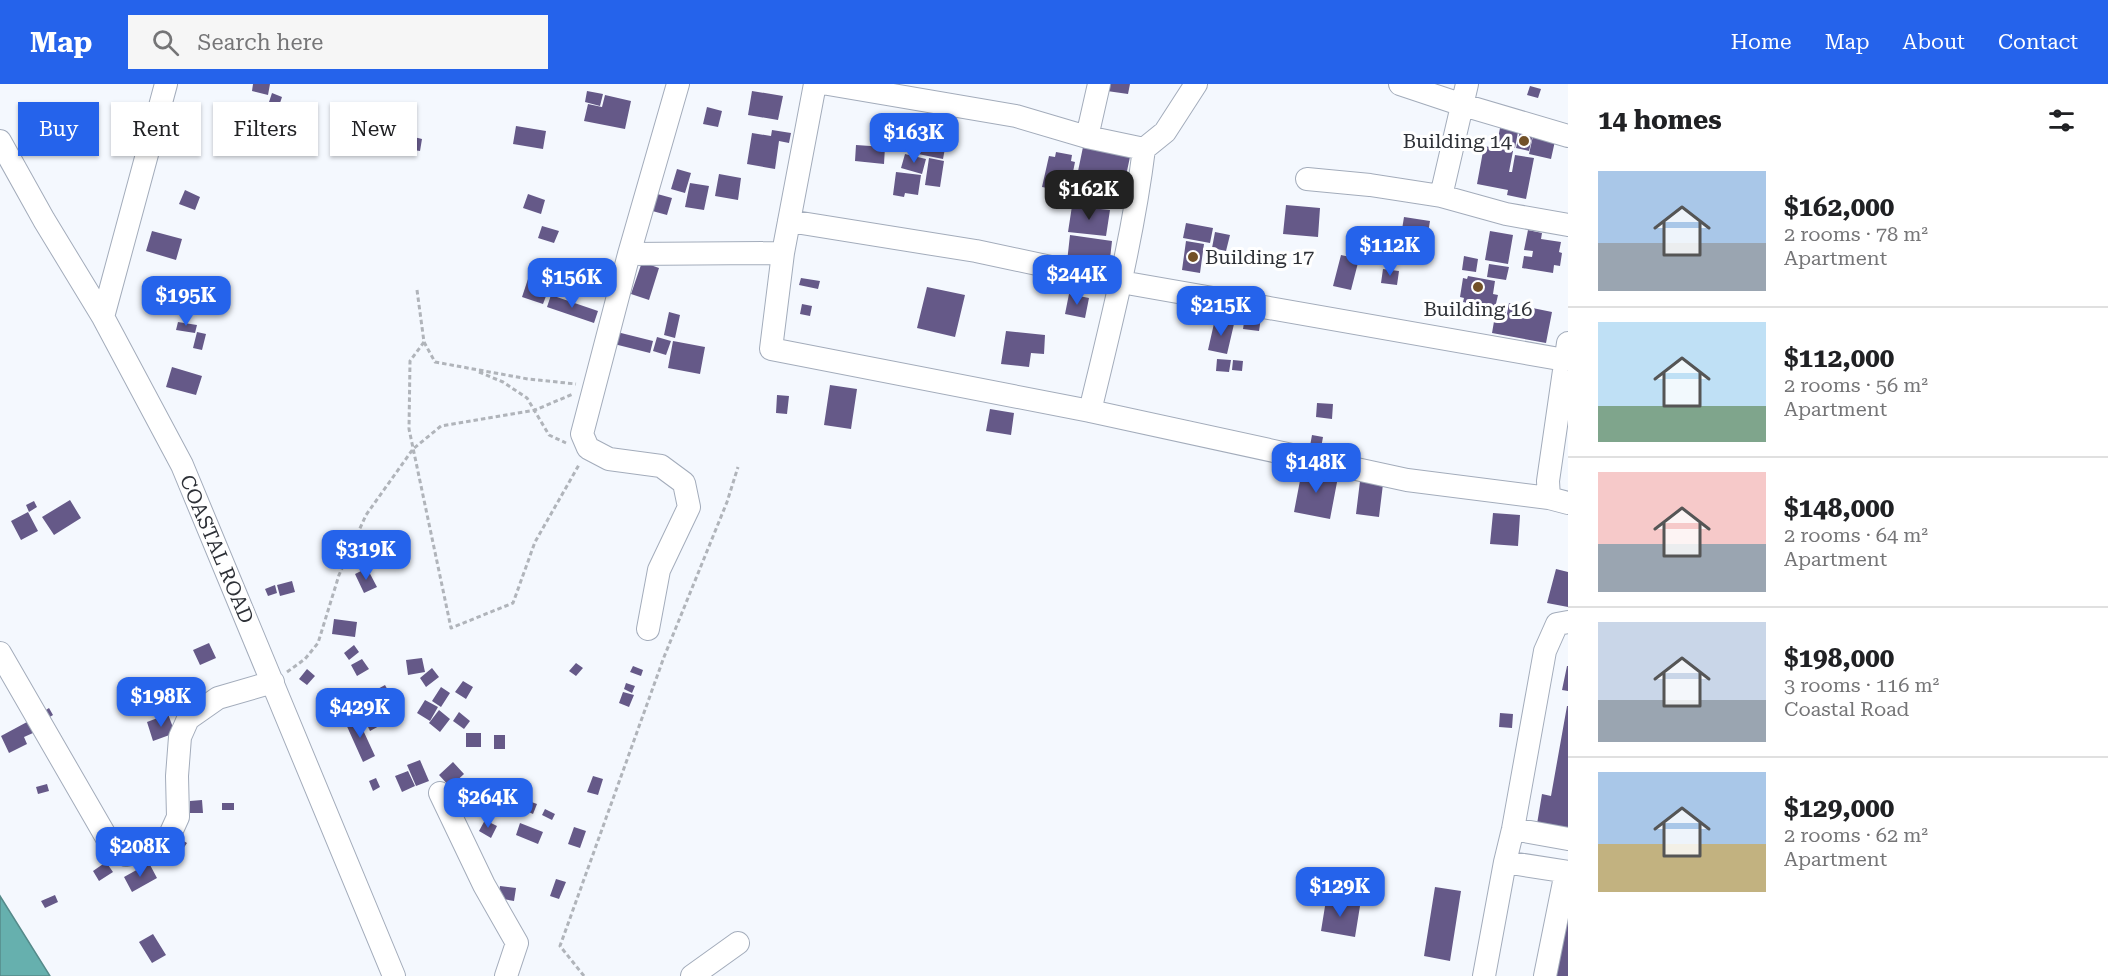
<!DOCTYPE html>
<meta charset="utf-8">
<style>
:root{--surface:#fff;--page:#f6f6f6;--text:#202124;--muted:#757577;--line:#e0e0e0;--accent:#2563eb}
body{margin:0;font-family:"Roboto Serif",serif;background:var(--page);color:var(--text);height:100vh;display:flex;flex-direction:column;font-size:22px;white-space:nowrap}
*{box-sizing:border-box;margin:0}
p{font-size:20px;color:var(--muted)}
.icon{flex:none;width:33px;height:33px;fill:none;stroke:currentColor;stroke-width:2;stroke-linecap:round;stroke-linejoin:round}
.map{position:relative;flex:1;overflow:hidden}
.drawer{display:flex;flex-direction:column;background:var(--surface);width:540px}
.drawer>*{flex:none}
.banner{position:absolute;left:18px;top:18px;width:570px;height:54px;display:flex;gap:12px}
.price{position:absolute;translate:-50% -51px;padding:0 14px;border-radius:12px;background:var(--accent);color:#fff;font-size:20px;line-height:39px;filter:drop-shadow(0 2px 3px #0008)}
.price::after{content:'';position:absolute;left:50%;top:36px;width:18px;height:14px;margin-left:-9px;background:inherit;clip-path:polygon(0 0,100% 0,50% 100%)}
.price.current{background:#222;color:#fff}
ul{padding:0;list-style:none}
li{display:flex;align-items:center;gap:18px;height:150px;padding:0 30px}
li+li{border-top:2px solid var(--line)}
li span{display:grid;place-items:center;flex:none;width:168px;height:120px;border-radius:0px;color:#555}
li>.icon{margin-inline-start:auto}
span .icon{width:72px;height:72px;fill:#fffc;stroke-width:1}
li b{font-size:26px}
h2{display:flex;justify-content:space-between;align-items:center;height:72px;padding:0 30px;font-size:26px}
.pill{padding:0 21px;border-radius:0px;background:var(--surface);box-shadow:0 2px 4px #0004;font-size:21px;line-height:54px}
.pill.current{background:var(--accent);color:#fff}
header{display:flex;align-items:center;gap:36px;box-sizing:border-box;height:84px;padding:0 30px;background:var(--accent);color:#fff}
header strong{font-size:28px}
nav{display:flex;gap:33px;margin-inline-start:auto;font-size:21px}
.search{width:420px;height:54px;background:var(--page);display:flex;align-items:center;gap:15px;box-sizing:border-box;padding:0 21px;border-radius:0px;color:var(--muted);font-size:22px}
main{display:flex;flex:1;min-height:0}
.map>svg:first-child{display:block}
.water{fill:#66b0ae;stroke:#558a8a;stroke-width:1.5}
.building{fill:#655988}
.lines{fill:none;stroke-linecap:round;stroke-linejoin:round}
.minor-casing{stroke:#a3acbb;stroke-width:24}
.path{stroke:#b0b4ba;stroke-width:3;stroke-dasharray:4.5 3;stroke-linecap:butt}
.minor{stroke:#fff;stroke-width:22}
.poi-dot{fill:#725128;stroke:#fff;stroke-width:2}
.labels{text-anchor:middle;stroke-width:6;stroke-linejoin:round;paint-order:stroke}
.poi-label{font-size:20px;fill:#2e3137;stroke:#fff;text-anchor:end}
.street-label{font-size:20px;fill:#2e3137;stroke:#fff}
</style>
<header>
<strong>Map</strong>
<div class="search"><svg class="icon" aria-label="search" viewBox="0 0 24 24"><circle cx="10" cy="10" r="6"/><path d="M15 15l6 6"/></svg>Search here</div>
<nav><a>Home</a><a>Map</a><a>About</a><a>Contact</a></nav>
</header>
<main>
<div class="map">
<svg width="1568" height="892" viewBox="0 0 1568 892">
<rect width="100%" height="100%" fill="#f4f8fe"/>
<path class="water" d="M 0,812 L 50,892 L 0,892 Z"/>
<path class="building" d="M 253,0 L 270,0 L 268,11 L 252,7 Z
M 1108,0 L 1130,0 L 1128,10 L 1107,7 Z
M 1530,2 L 1541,5 L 1538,14 L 1527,11 Z
M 587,7 L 603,10 L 600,22 L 585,18 Z
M 752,7 L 783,12 L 778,36 L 748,31 Z
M 272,9 L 282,13 L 272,43 L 262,39 Z
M 605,11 L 631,17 L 625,45 L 584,37 L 588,20 L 602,23 Z
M 707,23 L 722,27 L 718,43 L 703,40 Z
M 914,36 L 949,43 L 943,75 L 908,68 Z
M 516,42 L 546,47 L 543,65 L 513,60 Z
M 1500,44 L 1518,48 L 1515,64 L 1497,60 Z
M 772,46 L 791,49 L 789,59 L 779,57 L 775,85 L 747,80 L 752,49 L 771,52 Z
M 1520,47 L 1533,50 L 1529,67 L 1516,64 Z
M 410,52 L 422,55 L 420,67 L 407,65 Z
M 1533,52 L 1555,57 L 1551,75 L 1529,70 Z
M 856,61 L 885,63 L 884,80 L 855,77 Z
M 1484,62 L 1513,67 L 1509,88 L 1512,88 L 1515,71 L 1534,74 L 1526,115 L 1507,111 L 1508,106 L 1477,100 Z
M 1083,63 L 1130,73 L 1124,101 L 1077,92 Z
M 1056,68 L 1072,71 L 1071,77 L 1075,78 L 1069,108 L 1042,103 L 1049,72 L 1055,73 Z
M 905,70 L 926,75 L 922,90 L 901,84 Z
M 929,74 L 944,77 L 940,103 L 925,101 Z
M 677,85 L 691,89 L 685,109 L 671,105 Z
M 896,88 L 921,91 L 918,111 L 905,109 L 904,113 L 893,111 Z
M 719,90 L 741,94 L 738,116 L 715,112 Z
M 690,99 L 709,102 L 704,126 L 685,123 Z
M 1091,100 L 1110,103 L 1108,120 L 1089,117 Z
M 185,106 L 200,113 L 195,126 L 179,120 Z
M 650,108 L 672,114 L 667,131 L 645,125 Z
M 528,110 L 545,116 L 541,130 L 523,124 Z
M 1286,121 L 1320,124 L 1318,153 L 1283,150 Z
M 1072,122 L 1110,126 L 1106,152 L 1068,148 Z
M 1404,133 L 1430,137 L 1425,168 L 1399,164 Z
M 1186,139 L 1213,144 L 1210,159 L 1183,154 Z
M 542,142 L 559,147 L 554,159 L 538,154 Z
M 1528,146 L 1542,149 L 1541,155 L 1561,158 L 1559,168 L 1562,169 L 1560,182 L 1554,181 L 1553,189 L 1522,184 L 1524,172 L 1532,173 L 1533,167 L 1524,166 Z
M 152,147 L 182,155 L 176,176 L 146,167 Z
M 1490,147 L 1513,151 L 1508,180 L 1485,176 Z
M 1215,148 L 1230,151 L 1226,167 L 1212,164 Z
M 1070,151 L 1112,157 L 1109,184 L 1067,178 Z
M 1186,157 L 1204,160 L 1200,189 L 1182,186 Z
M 1341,171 L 1359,175 L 1351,206 L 1333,202 Z
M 1464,172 L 1478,175 L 1476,188 L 1462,186 Z
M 642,178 L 659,184 L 649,216 L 631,210 Z
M 1489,180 L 1509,183 L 1506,196 L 1487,193 Z
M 1383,185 L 1399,187 L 1397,201 L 1381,199 Z
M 529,192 L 551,199 L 543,220 L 522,213 Z
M 1468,192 L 1495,197 L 1493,210 L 1498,211 L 1495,224 L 1463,218 L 1464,214 L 1460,213 L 1463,194 L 1467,195 Z
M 189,194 L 218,206 L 210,226 L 181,215 Z
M 801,194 L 820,197 L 818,205 L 799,201 Z
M 927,203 L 965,211 L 955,253 L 917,244 Z
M 1069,210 L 1089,214 L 1085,234 L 1065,230 Z
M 551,211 L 598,227 L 594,239 L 547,223 Z
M 1509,219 L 1552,228 L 1546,259 L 1492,249 L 1496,226 L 1506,228 L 1506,235 Z
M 802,220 L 812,222 L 810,232 L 800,230 Z
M 669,228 L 680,231 L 675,254 L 664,251 Z
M 1245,232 L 1261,234 L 1259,247 L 1243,245 Z
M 1215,235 L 1234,240 L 1227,270 L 1208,266 Z
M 178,238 L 197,241 L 195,249 L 176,246 Z
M 613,247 L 653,257 L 650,269 L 610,259 Z
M 1006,247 L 1045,251 L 1044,270 L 1031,269 L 1029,283 L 1001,280 Z
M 197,248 L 206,250 L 202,266 L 193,264 Z
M 657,253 L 671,257 L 666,271 L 653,267 Z
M 673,257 L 705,263 L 700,290 L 668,284 Z
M 1217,275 L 1231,276 L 1229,288 L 1216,287 Z
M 1233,276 L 1243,277 L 1242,287 L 1232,286 Z
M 172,283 L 202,292 L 196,311 L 166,303 Z
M 830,301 L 857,305 L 851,345 L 824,341 Z
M 777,311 L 789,312 L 787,330 L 776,329 Z
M 1317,319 L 1333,320 L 1332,335 L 1316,333 Z
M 990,325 L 1014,329 L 1011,351 L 986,347 Z
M 1312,351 L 1323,353 L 1321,364 L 1310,362 Z
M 1302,386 L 1338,393 L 1330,435 L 1294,428 Z
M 1360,397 L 1383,400 L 1379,433 L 1356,430 Z
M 70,416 L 81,434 L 54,451 L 42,433 Z
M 34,417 L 37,423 L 29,428 L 26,421 Z
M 28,428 L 38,447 L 21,456 L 11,437 Z
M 1493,429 L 1520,431 L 1518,462 L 1490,460 Z
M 367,484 L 377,503 L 364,509 L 355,490 Z
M 1556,485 L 1568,488 L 1568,523 L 1547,519 Z
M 292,497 L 295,508 L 280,512 L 277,501 Z
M 275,501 L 277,509 L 268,512 L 265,505 Z
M 334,535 L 357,538 L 355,553 L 332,550 Z
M 209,559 L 216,574 L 200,581 L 193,566 Z
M 354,561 L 359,568 L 349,576 L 344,569 Z
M 422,574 L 425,588 L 408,591 L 406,576 Z
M 362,575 L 369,585 L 357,592 L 351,581 Z
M 576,579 L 583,584 L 576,592 L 569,587 Z
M 633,582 L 643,586 L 641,592 L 630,588 Z
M 1567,582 L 1568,582 L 1568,607 L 1562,606 Z
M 432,584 L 439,593 L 426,603 L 420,594 Z
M 307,585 L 315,592 L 307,601 L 299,595 Z
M 463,597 L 473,603 L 466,615 L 455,608 Z
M 626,599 L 635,602 L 632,609 L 624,605 Z
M 385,601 L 401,630 L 370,647 L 361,629 L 370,624 L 363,613 Z
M 441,603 L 450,609 L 441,623 L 432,617 Z
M 623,608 L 634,611 L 629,623 L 619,619 Z
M 425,616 L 438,623 L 430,637 L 417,629 Z
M 1567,622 L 1568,622 L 1568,746 L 1537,740 L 1542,710 L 1551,712 Z
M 49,624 L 53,631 L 45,636 L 41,629 Z
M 439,626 L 450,635 L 440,648 L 429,639 Z
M 459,628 L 470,637 L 464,645 L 453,637 Z
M 1500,629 L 1513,630 L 1512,644 L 1499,643 Z
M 168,630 L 175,649 L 153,657 L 147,638 Z
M 357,633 L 375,672 L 363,678 L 345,638 Z
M 27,638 L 33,649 L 24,653 L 27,660 L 9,669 L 1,652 Z
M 466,649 L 481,649 L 481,663 L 466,663 Z
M 494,651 L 505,651 L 505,665 L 494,665 Z
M 420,676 L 429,697 L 416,702 L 407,681 Z
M 453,678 L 464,690 L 450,703 L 439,691 Z
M 408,687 L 415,702 L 402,708 L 395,692 Z
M 593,692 L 603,695 L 598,711 L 587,708 Z
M 376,694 L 380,703 L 373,707 L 369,697 Z
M 47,700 L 49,707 L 38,710 L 36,703 Z
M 473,710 L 493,719 L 487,733 L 467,724 Z
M 202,716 L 203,729 L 190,729 L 190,717 Z
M 526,716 L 537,720 L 533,730 L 522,725 Z
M 222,719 L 234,719 L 234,726 L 222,726 Z
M 545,725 L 555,730 L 552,736 L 542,731 Z
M 485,736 L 497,742 L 491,754 L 479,747 Z
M 520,739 L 543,748 L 538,760 L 516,751 Z
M 574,743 L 586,747 L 580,764 L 568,760 Z
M 177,753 L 187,759 L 181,768 L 172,762 Z
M 106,778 L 113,788 L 99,797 L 93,787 Z
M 149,779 L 157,794 L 132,808 L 124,793 Z
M 556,795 L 566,798 L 559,815 L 550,812 Z
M 500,802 L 516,804 L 514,817 L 498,814 Z
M 1435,803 L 1461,807 L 1450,877 L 1424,872 Z
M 55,811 L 58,818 L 45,824 L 41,817 Z
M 1326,816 L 1360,822 L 1355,853 L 1321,847 Z
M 1568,835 L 1568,892 L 1553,892 Z
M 153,850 L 166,871 L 152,879 L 139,858 Z"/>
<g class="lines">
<g class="minor-casing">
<path id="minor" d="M 815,0 L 783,169 L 771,265 L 1090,327 L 1407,396 L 1549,414
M 828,0 L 1016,32 L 1087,53 L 1144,65 C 1133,153 1111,240 1090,327
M 1400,0 L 1463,21 L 1568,52
M 1087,53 L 1099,0
M 0,57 L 44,136 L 103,233 L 182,381 L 394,892
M 1144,65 L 1165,48 L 1196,0
M 1307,95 L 1370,101 L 1441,112 L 1506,130 L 1568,141
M 1441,112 L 1467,0
M 789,137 L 976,167 L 1121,198 L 1565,276
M 629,170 L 783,169
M 103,233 L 166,0
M 1568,259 L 1548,397 L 1549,414 L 1568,419
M 648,545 L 659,486 L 689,423 L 684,399 L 661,382 L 609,375 L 588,364 L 582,350 L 629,170 L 678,0
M 0,569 L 112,763 L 126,771 L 143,767 L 168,755 L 178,733 L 177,692 L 180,653 L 188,635 L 218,614 L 273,598
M 440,709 L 484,801 L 517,859 L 506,892
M 1513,745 L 1568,755
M 1505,778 L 1568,788
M 692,892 L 738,859
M 1484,892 L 1505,778 L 1513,745 L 1545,567 L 1557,540 L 1568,538
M 1545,892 L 1566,788"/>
</g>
<path class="path" d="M 417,206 L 424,258 L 435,278 L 528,295 L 576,300
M 424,258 L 410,277 L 409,345 L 451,544 L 513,519 L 535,458 L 580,379
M 479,288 L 503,298 L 527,314 L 549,351 L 566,359
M 287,588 L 305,575 L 318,559 L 339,491 L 366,431 L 413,365 L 441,342 L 535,326 L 573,310
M 584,892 L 560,862 L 664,573 L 727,418 L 738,383"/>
<use href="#minor" class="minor"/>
</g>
<g class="poi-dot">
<circle cx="1524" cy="57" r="6"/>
<circle cx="1193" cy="173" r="6"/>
<circle cx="1478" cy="203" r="6"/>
</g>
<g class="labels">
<g class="poi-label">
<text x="1512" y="64">Building 14</text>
<text x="1205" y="180" text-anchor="start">Building 17</text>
<text x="1478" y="232" text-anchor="middle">Building 16</text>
</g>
<g class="street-label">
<text transform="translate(217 465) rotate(67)" y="7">COASTAL ROAD</text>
</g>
</g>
</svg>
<b class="price" style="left:914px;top:80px">$163K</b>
<b class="price current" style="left:1089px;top:137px">$162K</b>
<b class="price" style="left:1390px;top:193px">$112K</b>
<b class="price" style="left:1077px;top:222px">$244K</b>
<b class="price" style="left:572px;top:225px">$156K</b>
<b class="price" style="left:186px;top:243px">$195K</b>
<b class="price" style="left:1221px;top:253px">$215K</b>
<b class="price" style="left:1316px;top:410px">$148K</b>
<b class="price" style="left:366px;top:497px">$319K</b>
<b class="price" style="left:161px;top:644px">$198K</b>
<b class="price" style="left:360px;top:655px">$429K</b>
<b class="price" style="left:488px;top:745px">$264K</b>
<b class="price" style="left:140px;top:794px">$208K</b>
<b class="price" style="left:1340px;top:834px">$129K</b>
<div class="banner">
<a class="pill current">Buy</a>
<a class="pill">Rent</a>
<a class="pill">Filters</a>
<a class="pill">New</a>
</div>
</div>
<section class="drawer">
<h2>14 homes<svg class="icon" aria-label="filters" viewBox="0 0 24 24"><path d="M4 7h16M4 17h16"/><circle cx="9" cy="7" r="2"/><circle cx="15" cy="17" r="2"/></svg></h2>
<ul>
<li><span style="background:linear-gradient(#a9c7e8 60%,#9aa5b1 0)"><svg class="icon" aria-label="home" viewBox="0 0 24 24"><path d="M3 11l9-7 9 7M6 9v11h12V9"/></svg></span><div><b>$162,000</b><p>2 rooms · 78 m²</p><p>Apartment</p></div></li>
<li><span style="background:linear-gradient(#bfe0f5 70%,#7fa58c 0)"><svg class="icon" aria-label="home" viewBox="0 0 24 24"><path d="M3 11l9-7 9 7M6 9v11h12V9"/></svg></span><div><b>$112,000</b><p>2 rooms · 56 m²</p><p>Apartment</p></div></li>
<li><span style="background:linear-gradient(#f6c9c9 60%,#9aa5b1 0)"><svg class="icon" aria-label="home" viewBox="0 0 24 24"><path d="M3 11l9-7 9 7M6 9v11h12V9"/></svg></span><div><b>$148,000</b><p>2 rooms · 64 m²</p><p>Apartment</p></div></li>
<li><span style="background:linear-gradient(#c9d6e8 65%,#9aa5b1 0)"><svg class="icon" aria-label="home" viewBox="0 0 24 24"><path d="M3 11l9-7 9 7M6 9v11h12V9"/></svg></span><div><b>$198,000</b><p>3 rooms · 116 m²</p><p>Coastal Road</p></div></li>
<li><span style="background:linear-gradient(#a9c7e8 60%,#c2b280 0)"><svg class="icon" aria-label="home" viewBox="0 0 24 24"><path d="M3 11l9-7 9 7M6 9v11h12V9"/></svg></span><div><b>$129,000</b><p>2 rooms · 62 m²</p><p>Apartment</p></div></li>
</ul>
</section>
</main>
